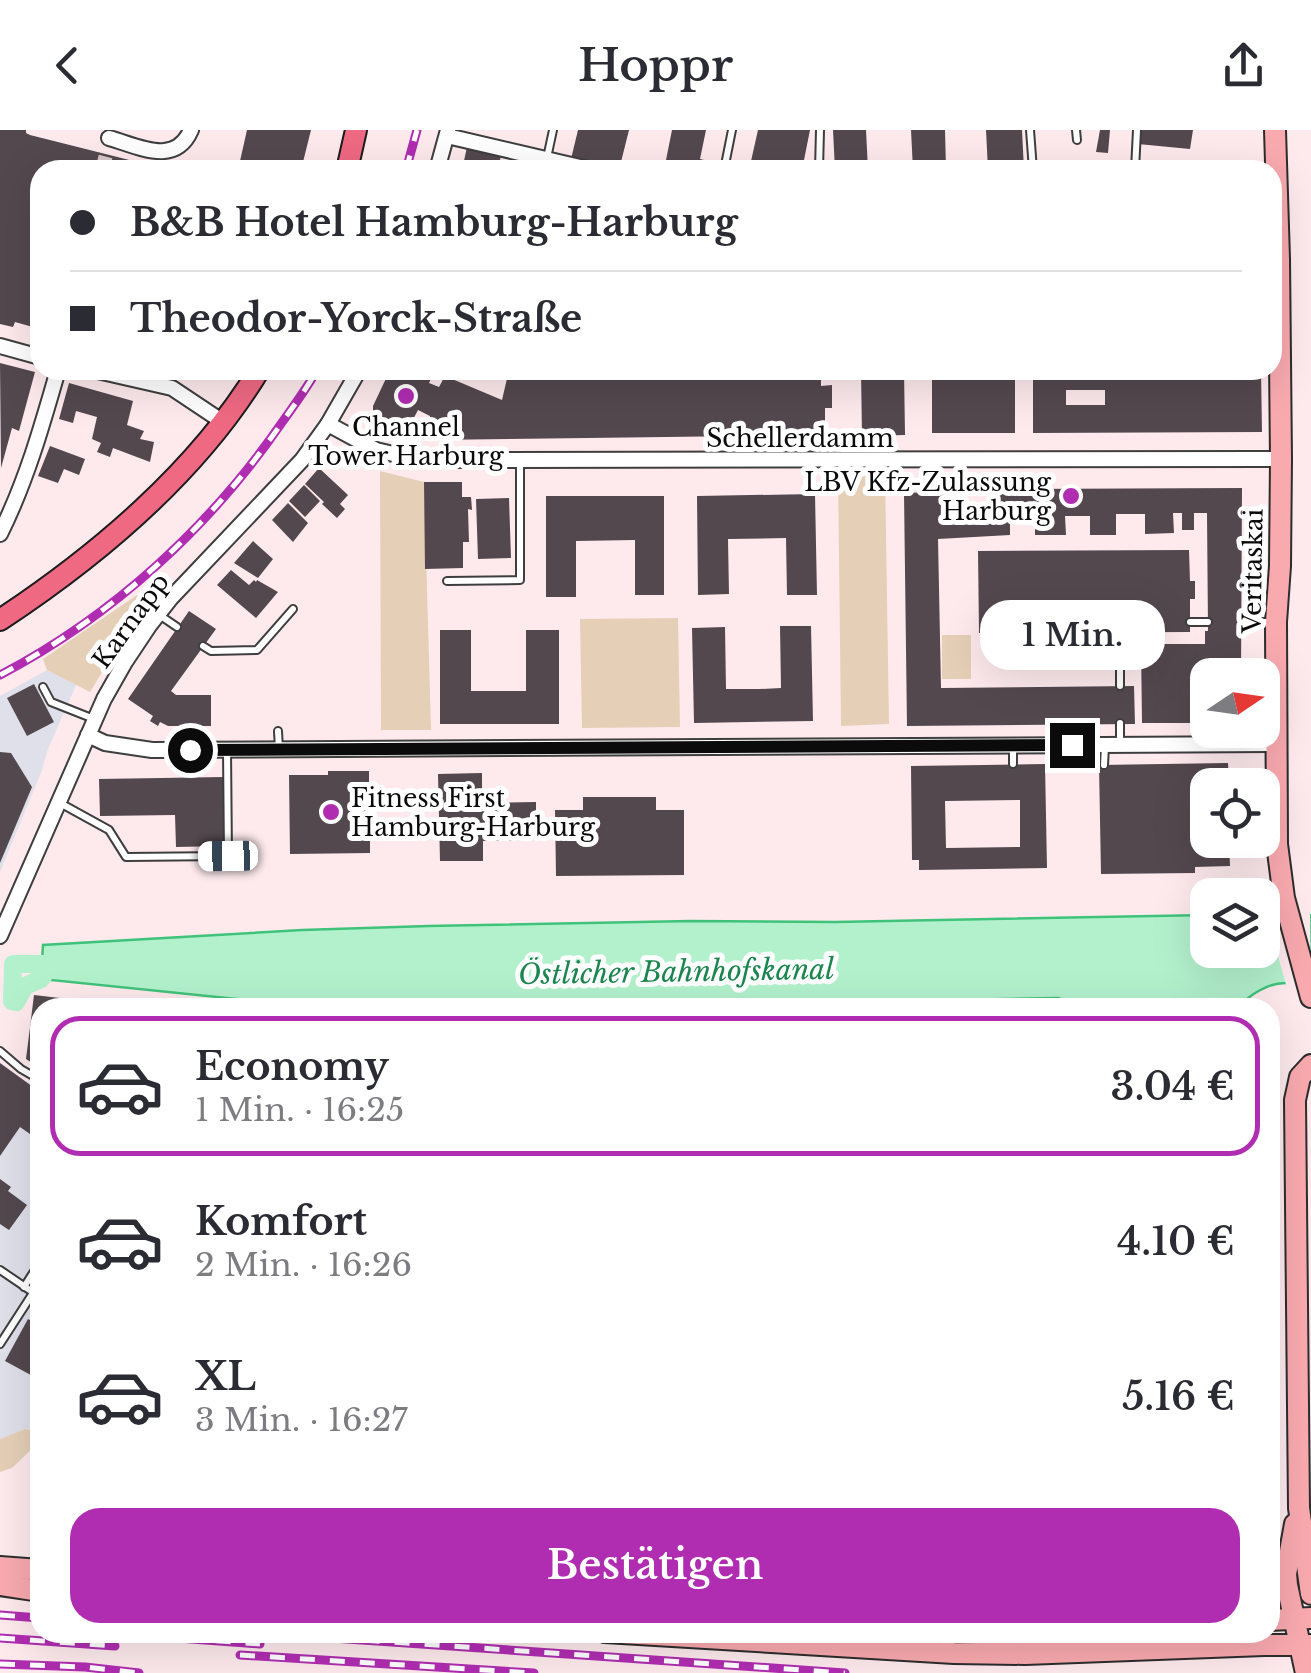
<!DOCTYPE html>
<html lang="de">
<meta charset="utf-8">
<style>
body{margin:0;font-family:"Libre Baskerville",serif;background:#f2f2f3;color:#2b2b33;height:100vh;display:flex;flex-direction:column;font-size:38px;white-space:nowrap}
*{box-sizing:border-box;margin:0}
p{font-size:32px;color:#7c7c81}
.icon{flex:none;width:55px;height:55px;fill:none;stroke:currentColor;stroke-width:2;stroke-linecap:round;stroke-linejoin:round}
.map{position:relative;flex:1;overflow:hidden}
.panel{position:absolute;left:30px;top:868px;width:1250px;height:645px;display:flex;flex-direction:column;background:#fff;border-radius:30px;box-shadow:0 10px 40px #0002}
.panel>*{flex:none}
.hud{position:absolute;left:30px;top:30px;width:1252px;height:220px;border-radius:30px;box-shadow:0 10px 40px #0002;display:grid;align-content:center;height:220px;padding:0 40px;background:#fff}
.needle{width:65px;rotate:77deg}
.controls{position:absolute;left:1190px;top:528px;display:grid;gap:20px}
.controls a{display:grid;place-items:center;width:90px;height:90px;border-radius:20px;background:#fff;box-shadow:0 10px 40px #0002;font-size:50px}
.end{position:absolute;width:45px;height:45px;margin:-22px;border:12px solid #0b0b0b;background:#fff;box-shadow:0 0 0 5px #fff}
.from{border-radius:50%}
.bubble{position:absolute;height:70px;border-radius:30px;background:#fff;box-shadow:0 10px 40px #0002;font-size:32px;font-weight:600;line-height:70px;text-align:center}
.car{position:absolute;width:30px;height:60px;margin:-30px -15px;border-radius:12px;box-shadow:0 0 8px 2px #0007;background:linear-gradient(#fff 24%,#345 0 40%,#fff 0 76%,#345 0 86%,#fff 0)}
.hud b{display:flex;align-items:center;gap:35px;height:95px;font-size:38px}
.hud b+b{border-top:2px solid #e1e1e2}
.hud i{width:25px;height:25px;background:#2b2b33}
ul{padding:18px 0 0;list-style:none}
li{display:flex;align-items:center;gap:30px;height:140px;margin:0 20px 15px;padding:0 20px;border:5px solid transparent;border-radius:30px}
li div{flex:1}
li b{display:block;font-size:38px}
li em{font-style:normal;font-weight:600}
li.current{border-color:#b02db1}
li>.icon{width:90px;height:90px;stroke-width:1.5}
.cta{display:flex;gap:20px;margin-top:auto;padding:20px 40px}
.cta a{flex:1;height:115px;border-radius:30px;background:#b02db1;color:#fff;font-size:40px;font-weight:600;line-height:115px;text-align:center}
header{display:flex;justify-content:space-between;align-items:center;height:130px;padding:0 40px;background:#fff;font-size:45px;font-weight:600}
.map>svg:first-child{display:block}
.industrial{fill:#dfe0ea}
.green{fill:#e5cfb7}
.water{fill:#b3f1cd;stroke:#3fc37a;stroke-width:2.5}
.pier{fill:#feeaed}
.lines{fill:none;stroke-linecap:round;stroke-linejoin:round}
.canal{stroke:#b3f1cd;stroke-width:18}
.building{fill:#53484e;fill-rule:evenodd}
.street-tunnel{stroke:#dac9cb;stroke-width:14;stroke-dasharray:14 7;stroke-linecap:butt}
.lane-casing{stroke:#3e3e3e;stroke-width:10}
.street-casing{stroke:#3e3e3e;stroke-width:18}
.secondary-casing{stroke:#2d2d2d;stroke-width:24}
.primary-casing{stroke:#1c1c1c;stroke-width:24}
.lane{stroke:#fff;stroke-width:6}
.street{stroke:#fff;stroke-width:14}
.secondary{stroke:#f9aaaf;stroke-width:20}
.primary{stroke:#ef6983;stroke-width:20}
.rail-casing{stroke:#b02db1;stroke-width:9}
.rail{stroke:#fff;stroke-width:5;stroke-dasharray:15;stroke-linecap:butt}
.route{stroke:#0b0b0b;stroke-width:12}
.poi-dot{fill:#b02db1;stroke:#fff;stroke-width:4}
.labels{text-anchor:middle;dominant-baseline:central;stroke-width:10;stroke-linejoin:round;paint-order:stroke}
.poi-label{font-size:25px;fill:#0b0b0b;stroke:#fff}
.street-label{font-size:25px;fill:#0b0b0b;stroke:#fff}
.water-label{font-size:28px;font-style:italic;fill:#1d8650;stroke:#fff}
</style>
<header><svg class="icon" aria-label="back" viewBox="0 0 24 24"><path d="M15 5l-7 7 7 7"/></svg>Hoppr<svg class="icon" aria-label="share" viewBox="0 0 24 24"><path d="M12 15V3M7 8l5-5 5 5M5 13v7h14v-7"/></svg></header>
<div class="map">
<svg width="1311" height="1543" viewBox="0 0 1311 1543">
<rect width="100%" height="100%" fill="#feeaed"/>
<!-- industrial -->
<g class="industrial">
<path d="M 47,540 L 77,553 L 48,619 L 42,640 L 0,742 L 0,566 Z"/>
<path d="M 0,933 L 40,962 L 40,1302 L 25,1299 L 0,1309 Z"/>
</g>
<!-- green -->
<g class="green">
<path d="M 380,341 L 424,352 L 431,600 L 381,600 Z"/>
<path d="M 885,342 L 889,594 L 841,596 L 838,343 Z"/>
<path d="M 137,465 L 147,468 L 90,562 L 47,540 L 43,529 Z"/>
<path d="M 678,488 L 680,597 L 582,598 L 580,489 Z"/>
<rect x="942" y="505" width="29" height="44"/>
<path d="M 25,1299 L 40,1302 L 40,1311 L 12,1338 L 0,1342 L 0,1309 Z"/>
</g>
<!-- water -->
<path class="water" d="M 1207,785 L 1208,820 L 1262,820 L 1263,785 L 1311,785 L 1311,857 C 1303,856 1293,852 1285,853 C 1268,853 1249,865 1239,877 L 1076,877 L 1075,874 L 1058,868 L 599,877 L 356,877 L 285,874 L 41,849 L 43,815 L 302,800 L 428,796 L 691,791 L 835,792 Z"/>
<!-- pier -->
<g class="pier">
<path d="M 1273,160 L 1309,160 L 1309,200 L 1272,200 Z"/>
<path d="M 1265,780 L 1310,780 L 1311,862 L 1287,858 Z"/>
</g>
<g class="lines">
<!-- canal -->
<path class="canal" d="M 52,834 L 41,849 L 25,856 L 16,872 L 12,871 L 13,834 L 61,834"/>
</g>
<!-- building -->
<g class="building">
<path d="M 0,0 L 26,0 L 26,3 L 30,5 L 165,39 L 40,40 L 40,199 L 15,192 L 13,197 L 0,194 Z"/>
<path d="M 247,0 L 311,0 L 301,40 L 238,40 Z"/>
<path d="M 578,0 L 629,0 L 619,40 L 571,29 Z"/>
<path d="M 672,0 L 706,0 L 700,29 L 704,30 L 702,40 L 664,40 Z"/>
<path d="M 758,0 L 810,0 L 802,40 L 749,40 Z"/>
<path d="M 833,0 L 866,0 L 868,40 L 835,40 Z"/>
<path d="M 911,0 L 945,0 L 946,40 L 913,40 Z"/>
<path d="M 986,0 L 1022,0 L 1024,40 L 988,40 Z"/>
<path d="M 1100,0 L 1110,0 L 1108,23 L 1096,22 Z"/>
<path d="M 1141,0 L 1193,0 L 1190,19 L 1138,14 Z"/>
<path d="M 467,17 L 501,25 L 498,40 L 462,40 Z"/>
<path d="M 0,233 L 35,242 L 19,301 L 12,298 L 1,338 Z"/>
<path d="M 390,240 L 435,240 L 429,253 L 439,257 L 445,246 L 502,270 L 509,240 L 821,240 L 821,256 L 832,255 L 832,278 L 825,278 L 825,305 L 431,310 L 430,286 L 418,280 L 409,297 L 402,301 L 391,303 L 378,297 L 373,287 L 373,276 Z"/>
<path d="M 861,240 L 904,240 L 905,305 L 862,306 Z"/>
<rect x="932" y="240" width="83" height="63"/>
<path d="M 1033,240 L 1261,240 L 1262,302 L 1033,303 ZM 1066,260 L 1105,260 L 1105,275 L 1066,275 Z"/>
<path d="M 69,253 L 133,271 L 127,295 L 144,301 L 140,309 L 154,312 L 150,332 L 113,318 L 110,327 L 97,322 L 101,313 L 92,309 L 97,287 L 76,281 L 73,293 L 59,289 Z"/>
<path d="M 50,316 L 85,329 L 79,345 L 64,339 L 58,353 L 38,346 Z"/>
<path d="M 319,338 L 348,365 L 340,374 L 345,379 L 337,388 L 322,374 L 324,372 L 305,354 Z"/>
<path d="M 424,352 L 462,352 L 462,367 L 471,367 L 472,380 L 468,379 L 469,412 L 463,412 L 463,438 L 425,439 Z"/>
<path d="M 304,355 L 320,371 L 305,387 L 289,371 Z"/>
<path d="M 1242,358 L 1241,545 L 1208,545 L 1208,593 L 1142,593 L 1141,514 L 1205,514 L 1205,501 L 1208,501 L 1207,383 L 1194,383 L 1194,400 L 1182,400 L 1182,383 L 1173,383 L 1174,403 L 1145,404 L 1145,384 L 1116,384 L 1116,405 L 1090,405 L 1090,386 L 1065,386 L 1066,405 L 1035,405 L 1035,385 L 1010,385 L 1010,405 L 938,409 L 941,558 L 1134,556 L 1135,594 L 907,596 L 904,363 L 964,361 L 965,381 L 998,380 L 998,359 Z"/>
<path d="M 815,364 L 817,465 L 787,465 L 786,408 L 728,409 L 729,464 L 698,465 L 697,366 Z"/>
<path d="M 546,366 L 664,366 L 664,465 L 635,465 L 635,410 L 576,411 L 576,467 L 546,467 Z"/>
<path d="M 509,368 L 511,428 L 478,429 L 476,369 Z"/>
<path d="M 288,373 L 308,393 L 293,412 L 272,390 Z"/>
<path d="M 253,411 L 273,429 L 258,448 L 234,433 Z"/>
<path d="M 1189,420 L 1190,451 L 1195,451 L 1195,469 L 1190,469 L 1190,502 L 979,503 L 978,421 Z"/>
<path d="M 231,440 L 249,455 L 254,450 L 256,452 L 257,450 L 278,462 L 256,488 L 217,455 Z"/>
<path d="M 189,481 L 216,499 L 171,561 L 176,565 L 211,565 L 211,596 L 168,596 L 160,592 L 158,596 L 150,591 L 153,586 L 128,569 Z"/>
<path d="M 780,496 L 811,496 L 813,591 L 694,593 L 692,498 L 725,497 L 726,559 L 760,559 L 781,558 Z"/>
<path d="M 440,500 L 471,500 L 471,561 L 526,561 L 526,500 L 559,500 L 559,594 L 440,594 Z"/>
<path d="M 34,554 L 54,592 L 27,606 L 7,568 Z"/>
<path d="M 0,622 L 11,623 L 32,657 L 0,733 Z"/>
<path d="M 1228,633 L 1229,655 L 1208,655 L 1208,710 L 1229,710 L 1230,736 L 1195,737 L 1195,743 L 1101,744 L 1099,635 Z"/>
<path d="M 1045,634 L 1047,738 L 919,740 L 919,730 L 912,730 L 911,636 ZM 1020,670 L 1020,717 L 946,718 L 945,671 Z"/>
<path d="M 328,641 L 369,641 L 369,668 L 373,668 L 373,685 L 370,685 L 370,723 L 290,724 L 289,645 L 328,645 Z"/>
<path d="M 482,643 L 482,673 L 536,672 L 536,710 L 483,711 L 483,731 L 440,731 L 438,644 Z"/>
<path d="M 223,647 L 224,716 L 176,717 L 175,685 L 100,686 L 99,649 Z"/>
<path d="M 583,667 L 656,667 L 656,680 L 684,680 L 684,745 L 556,746 L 555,680 L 583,680 Z"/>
<path d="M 34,865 L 120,875 L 119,878 L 40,878 L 40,938 L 26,929 Z"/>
<path d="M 0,933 L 40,962 L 40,1011 L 20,997 L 0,1026 Z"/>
<path d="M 0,1049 L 11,1057 L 8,1061 L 27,1075 L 9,1100 L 0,1094 Z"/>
<path d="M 28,1189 L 40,1195 L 40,1250 L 5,1231 Z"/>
</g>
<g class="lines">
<!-- street-tunnel -->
<path class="street-tunnel" d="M 102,40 L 106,25"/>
<!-- lane casing -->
<g class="lane-casing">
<g id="lane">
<path d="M 1030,0 L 1033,40"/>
<path d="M 1076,0 L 1077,10"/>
<path d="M 547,28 L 553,0"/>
<path d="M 724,40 L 732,0"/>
<path d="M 819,40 L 820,0"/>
<path d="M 1135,40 L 1137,0"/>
<path d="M 464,240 L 476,242 L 477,240"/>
<path d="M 447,451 L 520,450 L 520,332"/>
<path d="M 158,484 L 177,497"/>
<path d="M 1190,492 L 1208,492"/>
<path d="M 1241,492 L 1270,492"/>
<path d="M 203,516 L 211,521 L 257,520 L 293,479"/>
<path d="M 1120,556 L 1120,522"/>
<path d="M 43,557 L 51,572 L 94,589"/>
<path d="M 1120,593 L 1120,612"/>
<path d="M 278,601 L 279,619"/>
<path d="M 1013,634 L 1013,616"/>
<path d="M 1104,635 L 1105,616"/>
<path d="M 60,673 L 109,700 L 126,727 L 228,726 L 227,620"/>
<path d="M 0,921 L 21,939 L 40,950"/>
<path d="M 0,1140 L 40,1167"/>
<path d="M 24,1157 L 40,1132"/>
<path d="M 0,1214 L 33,1163"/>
</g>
</g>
<!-- street casing -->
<g class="street-casing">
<g id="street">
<path d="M 447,6 L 593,40"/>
<path d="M 109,8 C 138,16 175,37 191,0"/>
<path d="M 437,40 L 448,0"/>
<path d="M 0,216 L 40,227"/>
<path d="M 93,240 L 172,258 L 223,292"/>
<path d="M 328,294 L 376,320 L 419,330 L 1281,329"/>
<path d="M 0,404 C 26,352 42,296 58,240"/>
<path d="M 88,605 L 105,613 L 152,620 L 1278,614"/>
<path d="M 0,806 L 104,569 L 125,532 L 149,496 L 171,468 L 302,330 L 328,294 L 359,240"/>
</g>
</g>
<!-- secondary casing -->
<g class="secondary-casing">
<g id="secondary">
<path d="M 1275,0 L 1279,129 L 1281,329 L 1280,436 L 1276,492 L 1277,714 L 1284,768 L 1311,867"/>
<path d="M 1311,935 L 1300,947 L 1295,970 L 1299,1378 L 1311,1464"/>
<path d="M 1295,1394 L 1286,1444 L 1287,1455 L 1306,1543"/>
<path d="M 0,1437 L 40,1440"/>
<path d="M 0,1455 L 40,1461"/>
<path d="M 1270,1490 L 1311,1488"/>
<path d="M 605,1502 L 954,1523 L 1025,1524 L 1264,1515 L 1311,1515"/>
<path d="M 940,1502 C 1019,1506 1097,1513 1176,1502"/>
</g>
</g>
<!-- primary casing -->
<g class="primary-casing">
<g id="primary">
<path d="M 347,40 L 356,0"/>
<path d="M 0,490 C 97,426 198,341 259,240"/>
</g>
</g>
<!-- lane -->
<use href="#lane" class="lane"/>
<!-- street -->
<use href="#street" class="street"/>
<!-- secondary -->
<use href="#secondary" class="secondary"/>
<!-- primary -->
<use href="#primary" class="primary"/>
<!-- rail casing -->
<g class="rail-casing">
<g id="rail">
<path d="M 406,40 L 417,0"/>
<path d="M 0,545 C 113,486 211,396 283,291 C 295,274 307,258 317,240"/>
<path d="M 0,1485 L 40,1488"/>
<path d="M 96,1502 L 260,1514"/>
<path d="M 245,1502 L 845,1543"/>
<path d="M 0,1508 L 115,1516"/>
<path d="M 240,1525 L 534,1543"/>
<path d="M 0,1534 L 85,1537 L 139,1543"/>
</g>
</g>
<!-- rail -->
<use href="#rail" class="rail"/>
</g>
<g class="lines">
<!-- route -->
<path class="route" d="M 190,620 L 1072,615"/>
</g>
<!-- markers -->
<g class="poi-dot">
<circle cx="406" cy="266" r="10"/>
<circle cx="1071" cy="366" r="10"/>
<circle cx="331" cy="682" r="10"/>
</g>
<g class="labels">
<!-- poi labels -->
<g class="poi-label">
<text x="406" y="297">Channel<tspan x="406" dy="29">Tower Harburg</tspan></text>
<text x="1051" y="352" text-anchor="end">LBV Kfz-Zulassung<tspan x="1051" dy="29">Harburg</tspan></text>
<text x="351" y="668" text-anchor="start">Fitness First<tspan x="351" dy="29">Hamburg-Harburg</tspan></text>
</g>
<!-- street labels -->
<g class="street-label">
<text x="800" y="308">Schellerdamm</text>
<text transform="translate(1253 441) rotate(-89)">Veritaskai</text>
<text transform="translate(131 491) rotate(-54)">Karnapp</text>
</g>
<!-- water labels -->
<g class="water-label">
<text transform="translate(676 842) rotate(-1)">Östlicher Bahnhofskanal</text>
</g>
</g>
</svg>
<div class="controls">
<a><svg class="needle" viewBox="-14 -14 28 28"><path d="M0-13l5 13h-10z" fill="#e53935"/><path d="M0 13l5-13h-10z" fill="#7c7c81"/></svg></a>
<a><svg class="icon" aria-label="locate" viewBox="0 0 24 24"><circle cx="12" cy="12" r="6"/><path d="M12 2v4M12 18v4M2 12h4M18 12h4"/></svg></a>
<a><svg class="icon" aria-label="layers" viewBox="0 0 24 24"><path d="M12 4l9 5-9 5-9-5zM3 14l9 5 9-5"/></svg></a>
</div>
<i class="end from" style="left:190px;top:620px"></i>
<i class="end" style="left:1072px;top:615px"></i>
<div class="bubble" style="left:980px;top:470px;width:185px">1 Min.</div>
<i class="car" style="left:228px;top:726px;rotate:269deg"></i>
<div class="hud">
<b><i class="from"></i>B&amp;B Hotel Hamburg-Harburg</b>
<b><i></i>Theodor-Yorck-Straße</b>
</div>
<section class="panel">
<ul>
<li class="current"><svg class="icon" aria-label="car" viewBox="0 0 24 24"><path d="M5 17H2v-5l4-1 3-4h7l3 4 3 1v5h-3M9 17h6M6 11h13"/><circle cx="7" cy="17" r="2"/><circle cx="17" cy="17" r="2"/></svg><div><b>Economy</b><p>1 Min. · 16:25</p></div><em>3.04 €</em></li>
<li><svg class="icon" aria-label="car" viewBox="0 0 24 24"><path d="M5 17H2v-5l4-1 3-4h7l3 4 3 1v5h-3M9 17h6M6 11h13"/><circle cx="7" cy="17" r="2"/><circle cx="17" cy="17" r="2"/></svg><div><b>Komfort</b><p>2 Min. · 16:26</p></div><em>4.10 €</em></li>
<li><svg class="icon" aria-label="car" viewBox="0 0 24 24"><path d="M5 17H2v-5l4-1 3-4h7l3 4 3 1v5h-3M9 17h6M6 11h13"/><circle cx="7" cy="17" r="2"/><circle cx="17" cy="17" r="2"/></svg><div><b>XL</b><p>3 Min. · 16:27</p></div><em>5.16 €</em></li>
</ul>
<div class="cta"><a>Bestätigen</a></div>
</section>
</div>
